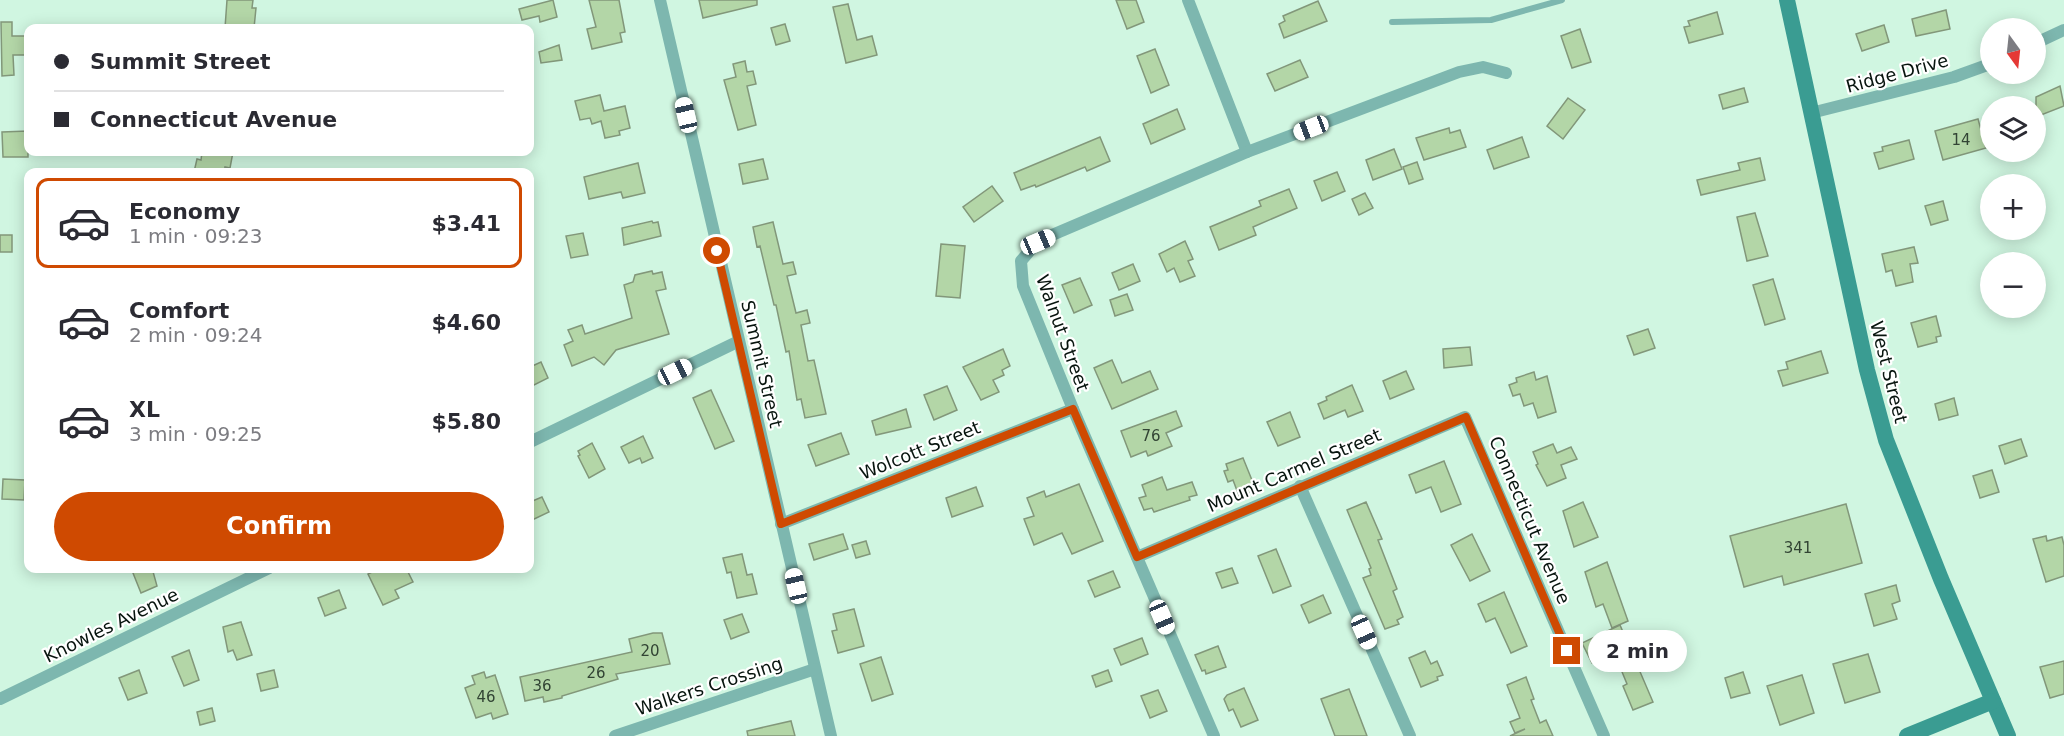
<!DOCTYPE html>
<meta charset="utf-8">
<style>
body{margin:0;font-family:"DejaVu Sans",sans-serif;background:#f7f7f7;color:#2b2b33;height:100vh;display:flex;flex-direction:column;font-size:22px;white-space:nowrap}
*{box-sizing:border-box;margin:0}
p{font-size:20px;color:#7c7c81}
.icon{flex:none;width:33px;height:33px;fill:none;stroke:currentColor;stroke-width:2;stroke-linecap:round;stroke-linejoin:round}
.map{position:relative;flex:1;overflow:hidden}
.panel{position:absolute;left:24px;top:168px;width:510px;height:405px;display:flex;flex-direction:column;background:#fff;border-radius:12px;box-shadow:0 3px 15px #0003}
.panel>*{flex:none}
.top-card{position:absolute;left:24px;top:24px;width:510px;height:132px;border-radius:12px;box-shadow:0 3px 15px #0003;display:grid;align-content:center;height:132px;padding:0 30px;background:#fff}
.needle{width:39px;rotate:165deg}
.controls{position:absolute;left:1980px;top:18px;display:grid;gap:12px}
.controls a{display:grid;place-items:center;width:66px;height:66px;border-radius:50%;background:#fff;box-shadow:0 3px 15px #0003;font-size:30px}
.end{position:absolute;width:27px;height:27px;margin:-14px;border:8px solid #cf4a01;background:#fff;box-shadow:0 0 0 3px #fff}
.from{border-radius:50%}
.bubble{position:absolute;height:42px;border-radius:21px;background:#fff;box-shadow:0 3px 15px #0003;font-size:20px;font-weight:600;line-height:42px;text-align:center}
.car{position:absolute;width:18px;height:36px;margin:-18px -9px;border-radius:8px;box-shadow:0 0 4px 2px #0007;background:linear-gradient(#fff 24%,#345 0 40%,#fff 0 76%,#345 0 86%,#fff 0)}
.top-card b{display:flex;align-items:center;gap:21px;height:57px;font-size:22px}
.top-card b+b{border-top:2px solid #e1e1e2}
.top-card i{width:15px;height:15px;background:#2b2b33}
ul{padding:10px 0 0;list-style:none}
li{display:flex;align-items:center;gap:18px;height:90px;margin:0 12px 9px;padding:0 18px;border:3px solid transparent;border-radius:12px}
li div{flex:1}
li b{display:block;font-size:22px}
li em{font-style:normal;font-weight:600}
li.current{border-color:#cf4a01}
li>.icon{width:54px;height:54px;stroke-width:1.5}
.action{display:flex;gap:12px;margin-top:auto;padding:12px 30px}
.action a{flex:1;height:69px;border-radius:36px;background:#cf4a01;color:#fff;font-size:24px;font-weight:600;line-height:69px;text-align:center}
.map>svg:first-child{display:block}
.building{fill:#b3d6a7;stroke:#82977a;stroke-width:1.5}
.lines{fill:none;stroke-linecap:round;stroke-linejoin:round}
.lane{stroke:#7db7af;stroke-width:6}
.street{stroke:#7db7af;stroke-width:12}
.secondary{stroke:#3a9c92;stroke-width:16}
.route{stroke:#cf4a01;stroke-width:8}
.labels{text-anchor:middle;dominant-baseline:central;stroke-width:4.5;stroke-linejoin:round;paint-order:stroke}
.number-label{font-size:15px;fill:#324434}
.street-label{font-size:18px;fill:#07140e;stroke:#fff}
</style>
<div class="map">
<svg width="2064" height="736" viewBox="0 0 2064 736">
<rect width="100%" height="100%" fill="#d0f6e1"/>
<!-- building -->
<g class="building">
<path d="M 227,0 L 253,0 L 252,8 L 256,8 L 254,28 L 225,28 Z"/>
<path d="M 553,0 L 557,17 L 540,22 L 539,16 L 522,20 L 519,9 Z"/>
<path d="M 589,0 L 619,0 L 625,32 L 620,33 L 622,42 L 592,49 L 587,29 L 596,27 Z"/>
<path d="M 699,0 L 757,0 L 757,5 L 703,18 Z"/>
<path d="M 1116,0 L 1136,0 L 1144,22 L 1127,29 Z"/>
<path d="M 1318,1 L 1327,21 L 1284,38 L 1279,24 L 1285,21 L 1283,16 Z"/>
<path d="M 848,4 L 857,40 L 872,36 L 877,55 L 846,63 L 833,7 Z"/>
<path d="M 1946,10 L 1950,29 L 1916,36 L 1912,19 Z"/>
<path d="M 1717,12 L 1723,34 L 1689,43 L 1684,27 L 1690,26 L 1688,21 Z"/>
<path d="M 1,22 L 12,22 L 12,36 L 28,36 L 28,55 L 13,55 L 14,75 L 2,76 Z"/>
<path d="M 785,24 L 790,41 L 776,45 L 771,28 Z"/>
<path d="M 1884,25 L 1889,42 L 1862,51 L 1856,34 Z"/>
<path d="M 1580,29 L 1591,62 L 1572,68 L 1561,36 Z"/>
<path d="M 559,45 L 562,60 L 541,63 L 539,52 Z"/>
<path d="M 1155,49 L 1169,85 L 1151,93 L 1137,56 Z"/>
<path d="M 1300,60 L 1308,77 L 1275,91 L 1267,74 Z"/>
<path d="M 745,61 L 747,72 L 753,71 L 756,84 L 747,86 L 756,125 L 738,130 L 724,80 L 736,77 L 733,64 Z"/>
<path d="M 2060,86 L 2064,106 L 2036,117 L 2036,97 Z"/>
<path d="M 1744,88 L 1748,102 L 1723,109 L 1719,95 Z"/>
<path d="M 600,95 L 604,111 L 625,106 L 630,128 L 619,131 L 620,135 L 605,138 L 601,121 L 592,124 L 590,118 L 580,120 L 575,101 Z"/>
<path d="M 1568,98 L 1585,110 L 1563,139 L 1547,126 Z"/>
<path d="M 1177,109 L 1185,129 L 1151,144 L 1143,124 Z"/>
<path d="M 1978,119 L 1986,148 L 1943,160 L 1935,131 Z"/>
<path d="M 1449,128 L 1450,133 L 1460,130 L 1466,147 L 1424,160 L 1416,138 Z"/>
<path d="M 28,131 L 28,157 L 3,157 L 2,132 Z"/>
<path d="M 1100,137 L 1110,161 L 1087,171 L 1085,167 L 1036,187 L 1035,185 L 1021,190 L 1014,173 Z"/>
<path d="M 1522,137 L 1529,157 L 1494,169 L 1487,150 Z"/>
<path d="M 1909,140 L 1914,159 L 1879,169 L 1874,153 L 1883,151 L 1882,147 Z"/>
<path d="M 1394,149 L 1402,169 L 1373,180 L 1366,160 Z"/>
<path d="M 202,152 L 233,152 L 230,168 L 225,167 L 224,172 L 194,172 L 197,159 L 201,160 Z"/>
<path d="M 1760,158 L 1765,180 L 1701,195 L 1697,180 L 1740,170 L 1738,163 Z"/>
<path d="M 763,159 L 768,179 L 743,184 L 739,164 Z"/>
<path d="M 1417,162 L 1423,179 L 1409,184 L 1403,167 Z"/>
<path d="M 638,163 L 645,193 L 623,198 L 621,192 L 589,199 L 584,177 Z"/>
<path d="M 1337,172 L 1345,191 L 1322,201 L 1314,181 Z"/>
<path d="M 992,186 L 1003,201 L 974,222 L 963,207 Z"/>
<path d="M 1289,189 L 1297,208 L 1253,227 L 1256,235 L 1219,250 L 1210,227 L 1261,206 L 1259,201 Z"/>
<path d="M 1365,193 L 1373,208 L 1359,215 L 1352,199 Z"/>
<path d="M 1943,201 L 1948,220 L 1931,225 L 1925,206 Z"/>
<path d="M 1755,213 L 1768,256 L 1747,261 L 1737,217 Z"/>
<path d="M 652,221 L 653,223 L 658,222 L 661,236 L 624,245 L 622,228 Z"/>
<path d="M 773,222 L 783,264 L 793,262 L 796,274 L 787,276 L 796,313 L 807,310 L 810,323 L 801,325 L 808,361 L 814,360 L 826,414 L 805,418 L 801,399 L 797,400 L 789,351 L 786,352 L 776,305 L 774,305 L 760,246 L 757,247 L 753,227 Z"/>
<path d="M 583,233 L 588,255 L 571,258 L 566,236 Z"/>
<rect x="0" y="235" width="12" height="17"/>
<path d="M 1185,241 L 1193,259 L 1188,261 L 1195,276 L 1180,282 L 1174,268 L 1167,272 L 1159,254 Z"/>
<path d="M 941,244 L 965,246 L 960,298 L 936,296 Z"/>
<path d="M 1914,247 L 1918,263 L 1910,264 L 1913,282 L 1896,286 L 1892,270 L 1886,272 L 1882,254 Z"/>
<path d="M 1133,264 L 1140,281 L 1119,290 L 1112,273 Z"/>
<path d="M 652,271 L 653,274 L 662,272 L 666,289 L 656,291 L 669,334 L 616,350 L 604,365 L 594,357 L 572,366 L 564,345 L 573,341 L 568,330 L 582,325 L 585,334 L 632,318 L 624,285 L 633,282 L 635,275 Z"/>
<path d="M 1080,278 L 1092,305 L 1074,313 L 1062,285 Z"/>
<path d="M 1773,279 L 1785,319 L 1765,325 L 1753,285 Z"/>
<path d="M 1127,294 L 1133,310 L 1115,316 L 1110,300 Z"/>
<path d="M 1936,316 L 1941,336 L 1936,337 L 1937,342 L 1918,347 L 1911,323 Z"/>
<path d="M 1648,329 L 1655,348 L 1634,355 L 1627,336 Z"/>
<path d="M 1470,347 L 1472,365 L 1444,368 L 1443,349 Z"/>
<path d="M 1003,349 L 1010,366 L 1002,370 L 1004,375 L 993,380 L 999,392 L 981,400 L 963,367 Z"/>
<path d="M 1821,351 L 1828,373 L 1783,386 L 1778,371 L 1788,369 L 1786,362 Z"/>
<path d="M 1112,360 L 1122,383 L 1150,371 L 1158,389 L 1112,409 L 1094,368 Z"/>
<path d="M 541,362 L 548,378 L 530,387 L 530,367 Z"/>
<path d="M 1406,371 L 1414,389 L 1390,399 L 1383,381 Z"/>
<path d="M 1534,372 L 1536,380 L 1547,376 L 1556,412 L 1538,418 L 1533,403 L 1524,406 L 1520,394 L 1513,396 L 1509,385 L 1517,382 L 1516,378 Z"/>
<path d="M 1352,385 L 1363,411 L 1348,417 L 1345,410 L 1324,419 L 1318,404 L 1327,400 L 1326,397 Z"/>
<path d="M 947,386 L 957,410 L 934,420 L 924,395 Z"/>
<path d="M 711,390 L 734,441 L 715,449 L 693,398 Z"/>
<path d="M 1954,398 L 1958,415 L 1939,420 L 1935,404 Z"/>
<path d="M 906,409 L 911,427 L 876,435 L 872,421 Z"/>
<path d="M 1176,411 L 1182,426 L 1166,433 L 1172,446 L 1148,456 L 1146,451 L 1131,457 L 1121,431 Z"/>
<path d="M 1290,412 L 1300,437 L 1278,446 L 1267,422 Z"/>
<path d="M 841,433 L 849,454 L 816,466 L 808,445 Z"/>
<path d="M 643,436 L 653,458 L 642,463 L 640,458 L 629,463 L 621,447 Z"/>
<path d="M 2021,439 L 2027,456 L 2005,464 L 1999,446 Z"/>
<path d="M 592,443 L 605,469 L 589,478 L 578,456 L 580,455 L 578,451 Z"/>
<path d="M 1553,444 L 1557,453 L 1571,447 L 1577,459 L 1561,465 L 1566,478 L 1547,486 L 1536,465 L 1538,464 L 1533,452 Z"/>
<path d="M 1243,458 L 1256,490 L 1239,496 L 1233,480 L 1228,482 L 1224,471 L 1228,470 L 1226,464 Z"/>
<path d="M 1444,461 L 1461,504 L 1441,512 L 1431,487 L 1416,493 L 1409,475 Z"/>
<path d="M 1992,470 L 1999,492 L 1980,498 L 1973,476 Z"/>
<path d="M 1162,477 L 1167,490 L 1192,482 L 1197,495 L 1189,497 L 1190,500 L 1154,512 L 1152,508 L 1144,510 L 1139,498 L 1146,496 L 1142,485 Z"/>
<path d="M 3,479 L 25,480 L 24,500 L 2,499 Z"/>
<path d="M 1079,484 L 1103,541 L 1072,554 L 1062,533 L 1034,545 L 1024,519 L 1034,516 L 1027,498 L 1044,491 L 1046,497 Z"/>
<path d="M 976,487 L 983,506 L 952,517 L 946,498 Z"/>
<path d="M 542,497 L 549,512 L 530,521 L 530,502 Z"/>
<path d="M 1366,502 L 1382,539 L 1378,540 L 1397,589 L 1393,591 L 1403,617 L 1397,620 L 1399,624 L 1385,629 L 1363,578 L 1371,575 L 1369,569 L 1371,568 L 1347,510 Z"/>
<path d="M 1583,502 L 1598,537 L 1574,547 L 1563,511 Z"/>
<path d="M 1846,504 L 1862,563 L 1784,585 L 1782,576 L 1744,587 L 1730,536 Z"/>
<path d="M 843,534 L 848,549 L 814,560 L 809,544 Z"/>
<path d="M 1472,534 L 1490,571 L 1470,581 L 1451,545 Z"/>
<path d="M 2046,536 L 2047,541 L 2062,537 L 2064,545 L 2064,576 L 2046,582 L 2033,539 Z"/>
<path d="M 866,541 L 870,554 L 856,558 L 852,545 Z"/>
<path d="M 1276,549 L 1291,586 L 1273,593 L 1258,556 Z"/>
<path d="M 742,554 L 747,575 L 752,574 L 757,594 L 737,598 L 731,572 L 727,573 L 723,558 Z"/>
<path d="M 1607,562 L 1628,621 L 1612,628 L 1603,604 L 1596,607 L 1585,572 Z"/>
<path d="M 131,568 L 152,568 L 157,586 L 141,593 Z"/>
<path d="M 380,568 L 406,568 L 413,582 L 395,590 L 399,598 L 383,605 L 368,574 Z"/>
<path d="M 1232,568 L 1238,583 L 1222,588 L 1216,573 Z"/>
<path d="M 1113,571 L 1120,587 L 1095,597 L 1088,581 Z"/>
<path d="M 1896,585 L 1900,601 L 1892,604 L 1897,619 L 1874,626 L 1865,594 Z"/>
<path d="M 339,590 L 346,608 L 325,616 L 318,598 Z"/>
<path d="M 1504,592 L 1527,646 L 1511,653 L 1495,618 L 1486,622 L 1478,604 Z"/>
<path d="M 1323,595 L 1331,613 L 1309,623 L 1301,605 Z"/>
<path d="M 854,609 L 864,646 L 838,653 L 832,631 L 837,630 L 833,614 Z"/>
<path d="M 742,614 L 749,632 L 731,639 L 724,620 Z"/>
<path d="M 241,622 L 252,655 L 237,660 L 233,650 L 228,652 L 223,627 Z"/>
<path d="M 1620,625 L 1653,702 L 1633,710 L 1623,686 L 1627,684 L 1620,667 L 1612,671 L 1605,656 L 1592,663 L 1582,643 Z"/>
<path d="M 653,633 L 662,633 L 670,664 L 616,674 L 618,679 L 562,696 L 562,698 L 544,702 L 543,697 L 525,701 L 520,677 L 632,652 L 629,639 Z"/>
<path d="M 1142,638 L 1148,654 L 1121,665 L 1114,649 Z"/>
<path d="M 1218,646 L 1226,667 L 1206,674 L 1205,670 L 1202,671 L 1195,655 Z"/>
<path d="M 189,650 L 199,680 L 184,686 L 172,657 Z"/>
<path d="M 1425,651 L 1431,664 L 1437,661 L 1443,675 L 1437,677 L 1438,680 L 1421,687 L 1409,658 Z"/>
<path d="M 1868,654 L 1880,692 L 1845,703 L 1833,664 Z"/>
<path d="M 881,657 L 893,694 L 872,701 L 860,664 Z"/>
<path d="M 2064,661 L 2064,694 L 2050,698 L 2040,667 Z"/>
<path d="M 139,670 L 147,693 L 128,700 L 119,678 Z"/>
<path d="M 274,670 L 278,687 L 261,691 L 257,674 Z"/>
<path d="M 1108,670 L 1112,681 L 1096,687 L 1092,676 Z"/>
<path d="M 484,672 L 486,678 L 495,675 L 508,714 L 493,719 L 491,713 L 476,718 L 465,688 L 475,684 L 472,676 Z"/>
<path d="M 1743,672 L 1750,693 L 1731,698 L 1725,678 Z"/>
<path d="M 1802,675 L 1814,713 L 1780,725 L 1767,686 Z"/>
<path d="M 1526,677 L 1534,699 L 1531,700 L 1540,723 L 1546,720 L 1553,736 L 1510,736 L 1525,729 L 1515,733 L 1510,722 L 1520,718 L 1507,685 Z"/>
<path d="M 1244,688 L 1258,720 L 1241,727 L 1233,709 L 1229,711 L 1224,699 L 1227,695 Z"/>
<path d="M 1349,689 L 1367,736 L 1335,736 L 1321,699 Z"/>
<path d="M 1158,690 L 1167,711 L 1150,718 L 1141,696 Z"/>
<path d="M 212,708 L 215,721 L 200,725 L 197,712 Z"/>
<path d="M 791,721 L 795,736 L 748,736 L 747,731 Z"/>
</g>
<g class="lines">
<!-- lane -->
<path class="lane" d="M 1392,22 L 1491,20 L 1562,0"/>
<!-- street -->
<g class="street">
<path d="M 660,0 L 831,736"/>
<path d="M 1188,0 L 1247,152"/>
<path d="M 2036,43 L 2064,30"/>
<path d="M 1811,113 L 1954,77 L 1990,64"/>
<path d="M 530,442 L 737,342"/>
<path d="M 1300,486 L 1410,736"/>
<path d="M 781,524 L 1073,409"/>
<path d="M 1137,557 L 1465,417 L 1604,736"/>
<path d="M 0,699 L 269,568"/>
<path d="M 615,736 L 815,669"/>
<path d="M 1214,736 L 1073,409 L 1023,286 L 1021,261 L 1038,241 L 1247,152 L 1459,72 L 1483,67 L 1506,73"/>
</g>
<!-- secondary -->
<g class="secondary">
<path d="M 1787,0 L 1867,370 L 1886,440 L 1941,579 L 2008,736"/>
<path d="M 1907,736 L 1993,701"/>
</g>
</g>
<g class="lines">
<!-- route -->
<path class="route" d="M 717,251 L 781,524 L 1073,409 L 1137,557 L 1466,417 L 1567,651"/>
</g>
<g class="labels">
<!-- number labels -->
<g class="number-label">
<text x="1961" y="140">14</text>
<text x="1151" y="436">76</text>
<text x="1798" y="548">341</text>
<text x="650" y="651">20</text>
<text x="596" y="673">26</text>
<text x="542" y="686">36</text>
<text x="486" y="697">46</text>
</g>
<!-- street labels -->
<g class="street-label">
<text transform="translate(1897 73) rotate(-15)">Ridge Drive</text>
<text transform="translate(1063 333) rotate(70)">Walnut Street</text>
<text transform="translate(762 364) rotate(77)">Summit Street</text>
<text transform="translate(1889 372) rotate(76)">West Street</text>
<text transform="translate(920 450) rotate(-22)">Wolcott Street</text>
<text transform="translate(1294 470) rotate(-23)">Mount Carmel Street</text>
<text transform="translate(1530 520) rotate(67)">Connecticut Avenue</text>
<text transform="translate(111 625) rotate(-26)">Knowles Avenue</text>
<text transform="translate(709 686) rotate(-18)">Walkers Crossing</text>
</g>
</g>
</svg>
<div class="controls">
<a><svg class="needle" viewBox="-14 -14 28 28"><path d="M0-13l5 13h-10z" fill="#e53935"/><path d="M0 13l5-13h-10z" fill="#7c7c81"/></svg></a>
<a><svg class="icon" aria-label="layers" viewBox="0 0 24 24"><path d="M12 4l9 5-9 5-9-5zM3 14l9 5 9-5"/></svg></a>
<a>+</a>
<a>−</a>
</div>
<i class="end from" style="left:717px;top:251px"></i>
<i class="end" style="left:1567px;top:651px"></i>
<div class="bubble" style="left:1588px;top:630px;width:99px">2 min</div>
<i class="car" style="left:686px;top:115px;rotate:347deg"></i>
<i class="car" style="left:1311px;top:128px;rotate:249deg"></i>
<i class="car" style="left:1038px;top:242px;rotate:67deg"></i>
<i class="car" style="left:675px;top:372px;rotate:64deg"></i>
<i class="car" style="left:796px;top:586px;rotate:347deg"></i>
<i class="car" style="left:1162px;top:617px;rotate:157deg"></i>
<i class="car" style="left:1364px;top:632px;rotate:156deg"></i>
<div class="top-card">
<b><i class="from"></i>Summit Street</b>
<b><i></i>Connecticut Avenue</b>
</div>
<section class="panel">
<ul>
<li class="current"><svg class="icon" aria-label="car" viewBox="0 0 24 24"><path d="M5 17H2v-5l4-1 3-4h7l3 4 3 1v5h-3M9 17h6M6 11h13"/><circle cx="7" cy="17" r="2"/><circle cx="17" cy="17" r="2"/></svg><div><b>Economy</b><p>1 min · 09:23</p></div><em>$3.41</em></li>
<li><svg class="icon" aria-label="car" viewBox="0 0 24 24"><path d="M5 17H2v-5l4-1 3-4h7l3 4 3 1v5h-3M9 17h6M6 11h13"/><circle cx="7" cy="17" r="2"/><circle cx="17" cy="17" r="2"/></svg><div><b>Comfort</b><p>2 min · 09:24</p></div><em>$4.60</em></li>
<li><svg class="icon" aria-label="car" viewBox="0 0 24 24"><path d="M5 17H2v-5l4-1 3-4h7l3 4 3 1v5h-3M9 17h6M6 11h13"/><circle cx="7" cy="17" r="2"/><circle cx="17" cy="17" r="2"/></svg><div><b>XL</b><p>3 min · 09:25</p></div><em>$5.80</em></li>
</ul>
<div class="action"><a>Confirm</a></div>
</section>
</div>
